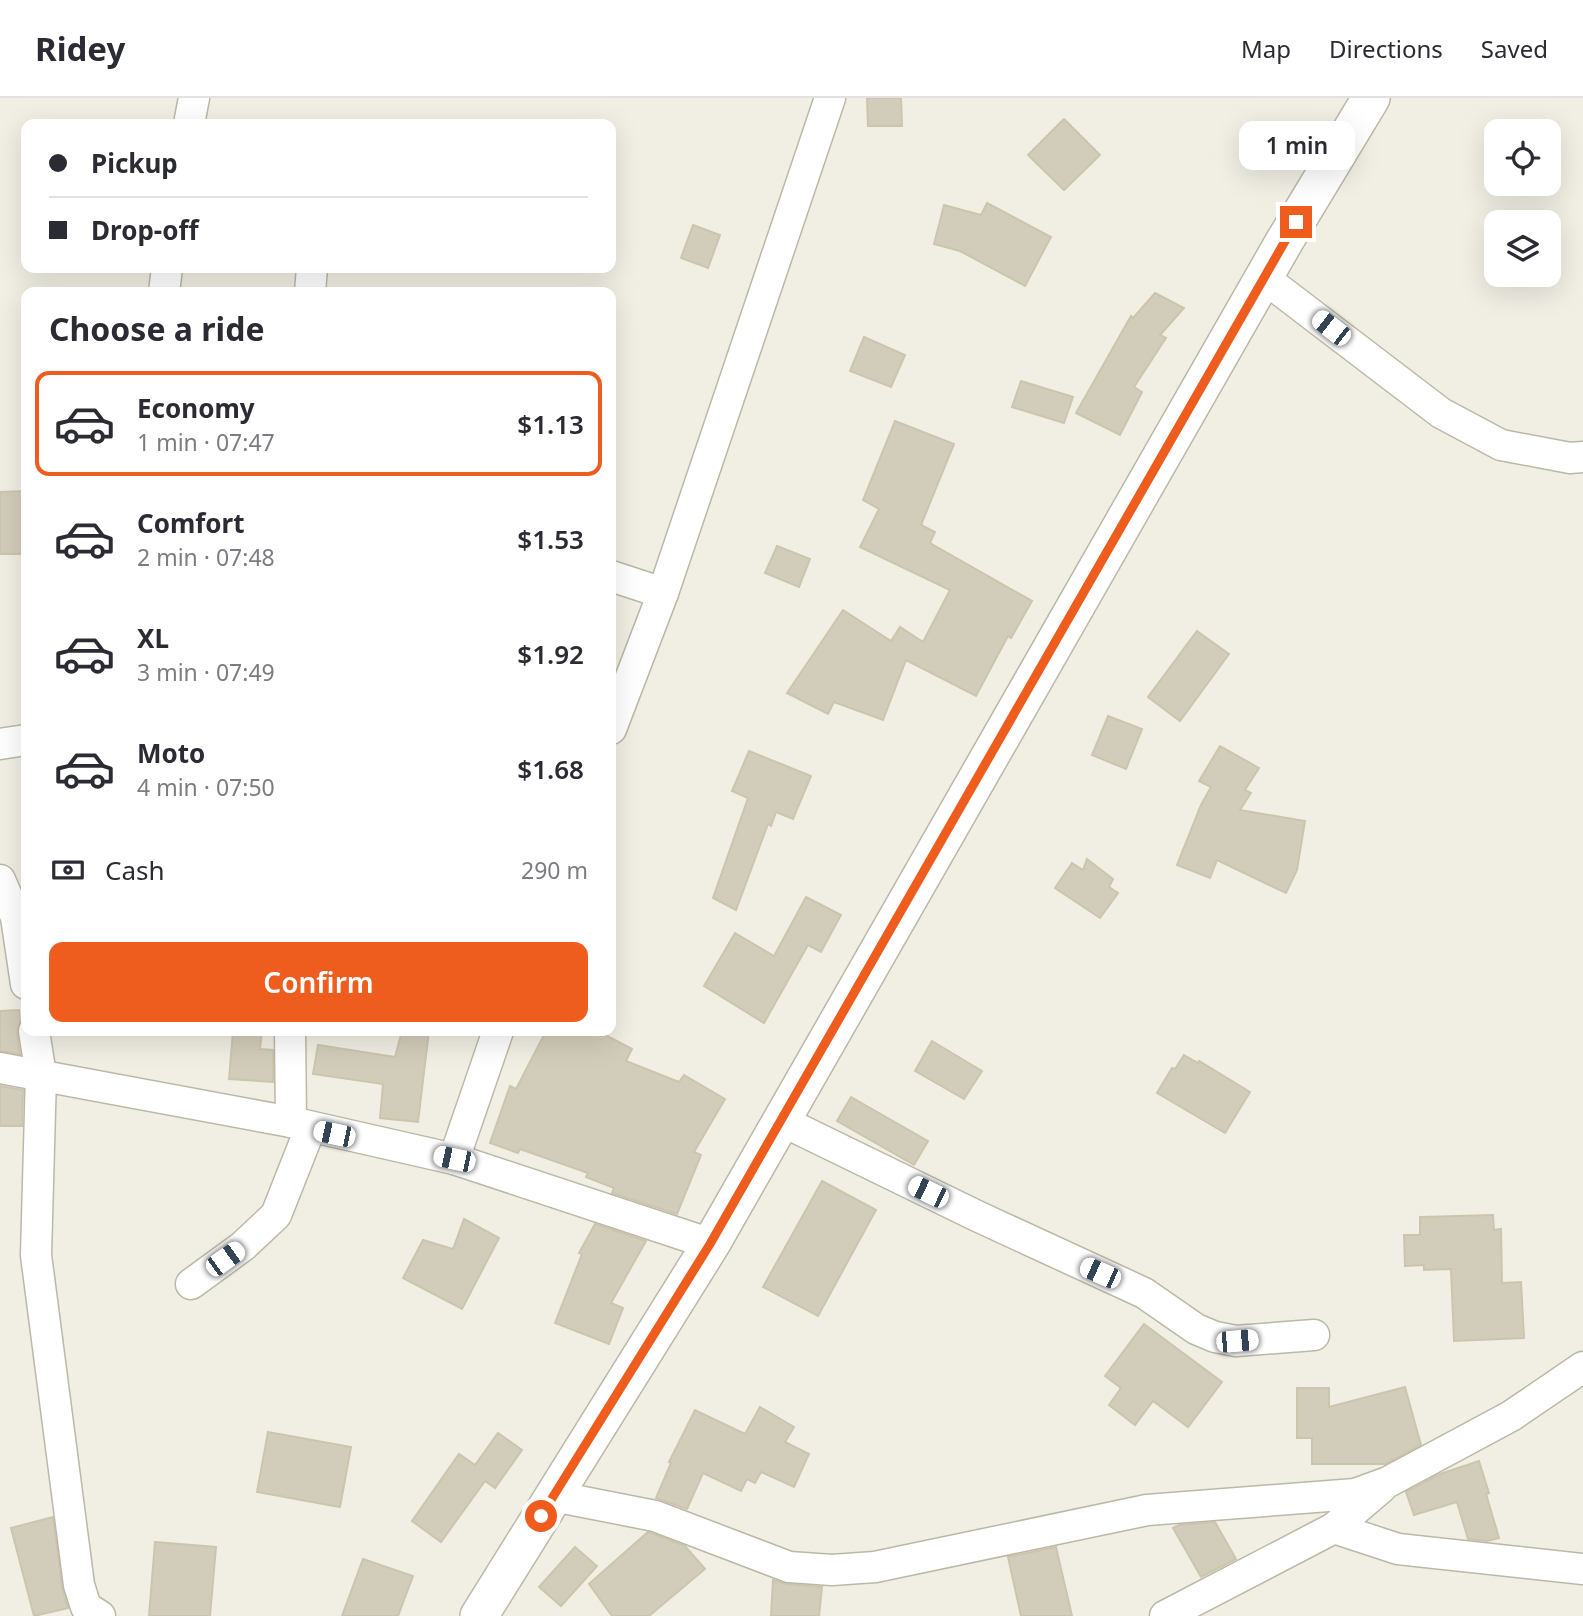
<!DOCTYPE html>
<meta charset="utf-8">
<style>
body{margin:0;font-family:"Noto Sans",sans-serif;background:#f2f2f3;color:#2b2b33;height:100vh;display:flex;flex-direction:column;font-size:26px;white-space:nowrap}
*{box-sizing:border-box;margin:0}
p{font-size:23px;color:#7c7c81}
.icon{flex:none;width:38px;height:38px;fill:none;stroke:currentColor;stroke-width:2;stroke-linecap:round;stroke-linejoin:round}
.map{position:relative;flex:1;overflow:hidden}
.sheet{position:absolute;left:21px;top:189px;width:595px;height:749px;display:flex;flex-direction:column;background:#fff;border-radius:14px;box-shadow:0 7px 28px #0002}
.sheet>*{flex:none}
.banner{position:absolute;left:21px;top:21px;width:595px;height:154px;border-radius:14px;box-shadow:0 7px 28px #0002;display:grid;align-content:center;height:154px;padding:0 28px;background:#fff}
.controls{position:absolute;left:1484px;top:21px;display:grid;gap:14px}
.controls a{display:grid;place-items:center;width:77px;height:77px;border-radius:14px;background:#fff;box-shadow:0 7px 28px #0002;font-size:35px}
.end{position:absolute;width:32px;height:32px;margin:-16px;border:9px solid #ee5d1e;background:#fff;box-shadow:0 0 0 4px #fff}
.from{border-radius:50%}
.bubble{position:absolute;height:49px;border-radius:14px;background:#fff;box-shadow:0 7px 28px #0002;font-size:23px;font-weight:600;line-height:49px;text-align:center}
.car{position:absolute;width:21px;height:42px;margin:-21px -10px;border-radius:9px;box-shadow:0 0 5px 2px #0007;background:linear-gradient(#fff 24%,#345 0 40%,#fff 0 76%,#345 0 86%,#fff 0)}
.banner b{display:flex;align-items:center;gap:24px;height:66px;font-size:26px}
.banner b+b{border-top:2px solid #e1e1e2}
.banner i{width:18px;height:18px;background:#2b2b33}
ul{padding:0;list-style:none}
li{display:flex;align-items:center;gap:21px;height:105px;margin:0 14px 10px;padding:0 14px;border:4px solid transparent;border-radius:14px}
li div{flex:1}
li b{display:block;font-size:26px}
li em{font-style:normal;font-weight:600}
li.selected{border-color:#ee5d1e}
li>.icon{width:63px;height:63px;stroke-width:1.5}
h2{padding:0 28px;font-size:32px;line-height:84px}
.pay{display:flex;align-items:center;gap:18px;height:77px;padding:0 28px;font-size:26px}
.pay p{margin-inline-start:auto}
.action{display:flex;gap:14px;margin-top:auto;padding:14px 28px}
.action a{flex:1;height:80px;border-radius:14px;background:#ee5d1e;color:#fff;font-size:28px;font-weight:600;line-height:80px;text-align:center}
header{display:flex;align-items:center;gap:42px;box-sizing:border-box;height:98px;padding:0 35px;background:#fff;border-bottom:2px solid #e1e1e2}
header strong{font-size:33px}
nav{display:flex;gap:38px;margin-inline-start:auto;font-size:24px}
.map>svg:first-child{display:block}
.building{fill:#d2ccba;stroke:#ccc5ae;stroke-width:2}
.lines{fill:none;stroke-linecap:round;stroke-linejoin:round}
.minor-casing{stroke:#bcb8a7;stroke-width:33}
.tertiary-casing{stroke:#bcb8a7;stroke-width:40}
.minor{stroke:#fff;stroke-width:30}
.tertiary{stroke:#fff;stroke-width:37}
.route{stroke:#ee5d1e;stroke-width:9}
</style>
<header>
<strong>Ridey</strong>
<nav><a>Map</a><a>Directions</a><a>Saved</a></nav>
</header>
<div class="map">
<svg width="1583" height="1518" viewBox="0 0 1583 1518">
<rect width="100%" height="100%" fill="#f1efe4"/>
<!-- building -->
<g class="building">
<path d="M 867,0 L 901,0 L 902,28 L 868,28 Z"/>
<path d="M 1064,21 L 1100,57 L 1064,92 L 1028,57 Z"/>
<path d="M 987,105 L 1051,139 L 1025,188 L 960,153 L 934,146 L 944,107 L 981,117 Z"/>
<path d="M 693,127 L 720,137 L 708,170 L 681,160 Z"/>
<path d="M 1155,195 L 1184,210 L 1160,237 L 1166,240 L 1134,289 L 1142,294 L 1120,337 L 1076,315 L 1131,218 L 1133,220 Z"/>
<path d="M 864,239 L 905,257 L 891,289 L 850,273 Z"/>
<path d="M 1021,283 L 1073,299 L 1064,325 L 1012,309 Z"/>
<path d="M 895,323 L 954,346 L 921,427 L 935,434 L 930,445 L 1032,503 L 1011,540 L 1008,538 L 976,598 L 906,562 L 883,622 L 834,604 L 828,616 L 787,595 L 843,512 L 891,543 L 900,529 L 923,544 L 950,492 L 860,449 L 879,411 L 863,402 Z"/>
<path d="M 26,393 L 26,456 L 0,456 L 0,394 Z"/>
<path d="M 777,448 L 810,461 L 799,489 L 765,475 Z"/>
<path d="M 1197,533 L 1229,556 L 1180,623 L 1148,599 Z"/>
<path d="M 1108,618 L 1142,631 L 1126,671 L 1092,657 Z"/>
<path d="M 1220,648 L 1259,670 L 1245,692 L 1251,695 L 1240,712 L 1305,723 L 1297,772 L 1286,795 L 1217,762 L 1210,780 L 1177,767 L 1201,707 L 1211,689 L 1199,683 Z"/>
<path d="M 749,653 L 811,678 L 793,721 L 776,714 L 771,728 L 768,726 L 736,812 L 713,800 L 748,700 L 732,693 Z"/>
<path d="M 1087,761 L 1113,781 L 1109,789 L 1118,795 L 1100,820 L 1055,790 L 1072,765 L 1083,772 Z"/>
<path d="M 806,799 L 841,817 L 821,854 L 808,847 L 764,925 L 704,888 L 735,835 L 774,858 Z"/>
<path d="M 19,912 L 20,923 L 17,935 L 20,956 L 0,953 L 0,913 Z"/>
<path d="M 233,933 L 262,933 L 260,951 L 273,952 L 273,984 L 229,981 Z"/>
<path d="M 402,933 L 429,933 L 418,1024 L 380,1020 L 383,986 L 313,976 L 318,947 L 395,959 Z"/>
<path d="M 546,933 L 598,933 L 632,951 L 626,963 L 679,984 L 684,977 L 725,1001 L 694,1054 L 701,1057 L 677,1116 L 612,1095 L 614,1090 L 586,1079 L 588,1075 L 520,1051 L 518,1055 L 490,1045 L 510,988 L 516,991 Z"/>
<path d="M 932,943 L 982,973 L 964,1001 L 915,973 Z"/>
<path d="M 1184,957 L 1198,965 L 1199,963 L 1250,994 L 1225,1035 L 1157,995 L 1172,970 L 1175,971 Z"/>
<path d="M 0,988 L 23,992 L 22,1028 L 0,1028 Z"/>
<path d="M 851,999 L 928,1043 L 914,1067 L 837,1023 Z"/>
<path d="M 822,1083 L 876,1112 L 818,1218 L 763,1189 Z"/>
<path d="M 1493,1117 L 1494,1132 L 1501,1131 L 1502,1185 L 1521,1184 L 1524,1240 L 1454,1243 L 1451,1171 L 1424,1172 L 1424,1167 L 1405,1168 L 1404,1137 L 1420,1137 L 1420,1119 Z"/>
<path d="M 464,1121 L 499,1140 L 462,1211 L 403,1180 L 423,1142 L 453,1151 Z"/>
<path d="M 595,1126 L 646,1143 L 611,1205 L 623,1210 L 609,1246 L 555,1225 L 582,1156 L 579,1155 Z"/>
<path d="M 1144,1226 L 1222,1284 L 1188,1329 L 1153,1303 L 1135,1327 L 1109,1307 L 1121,1290 L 1105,1278 Z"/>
<path d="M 1405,1289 L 1421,1347 L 1385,1366 L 1312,1366 L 1312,1340 L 1297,1340 L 1297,1290 L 1329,1290 L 1329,1309 Z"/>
<path d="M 760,1309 L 794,1329 L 785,1344 L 809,1356 L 794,1389 L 761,1374 L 755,1385 L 747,1381 L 741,1393 L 703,1375 L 687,1411 L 656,1400 L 671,1365 L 669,1364 L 695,1312 L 745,1336 Z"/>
<path d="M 268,1334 L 351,1349 L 340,1409 L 257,1394 Z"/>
<path d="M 498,1335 L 522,1352 L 495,1390 L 485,1383 L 441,1444 L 412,1423 L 459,1356 L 475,1367 Z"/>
<path d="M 1479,1363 L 1489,1395 L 1486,1396 L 1499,1440 L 1487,1443 L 1468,1441 L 1457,1404 L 1414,1417 L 1406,1394 L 1440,1376 Z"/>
<path d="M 53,1419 L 62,1489 L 68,1510 L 34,1518 L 11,1430 Z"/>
<path d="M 1215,1424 L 1236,1461 L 1201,1479 L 1173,1430 L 1179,1427 Z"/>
<path d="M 648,1434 L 685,1448 L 705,1471 L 649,1518 L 612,1518 L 589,1486 Z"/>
<path d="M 155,1444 L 216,1449 L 210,1518 L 149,1518 Z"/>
<path d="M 575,1449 L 597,1468 L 561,1508 L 539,1489 Z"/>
<path d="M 1056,1449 L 1072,1518 L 1021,1518 L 1008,1459 Z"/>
<path d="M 363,1461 L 413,1478 L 398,1518 L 342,1518 Z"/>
<path d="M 773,1482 L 787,1486 L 822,1489 L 819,1518 L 771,1518 Z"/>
</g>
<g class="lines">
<!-- minor casing -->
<g class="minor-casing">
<g id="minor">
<path d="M 189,26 L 194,0"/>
<path d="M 1264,180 L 1441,315 L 1501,347 L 1570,360 L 1583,359"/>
<path d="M 164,194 L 167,170"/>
<path d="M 310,194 L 312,170"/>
<path d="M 611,478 L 663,495"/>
<path d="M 611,631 L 663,495 L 830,0"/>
<path d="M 0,646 L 26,642"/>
<path d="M 0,782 L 16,819 L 26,886"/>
<path d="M 34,933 L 41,977 L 36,1157 L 79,1487 L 86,1509 L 100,1518"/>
<path d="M 290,933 L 291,1024"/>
<path d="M 0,970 L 291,1024 L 454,1061 L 711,1146"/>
<path d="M 780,1022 L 977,1118 L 1144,1195 L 1196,1231 L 1215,1239 L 1236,1243 L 1314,1237"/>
<path d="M 454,1061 L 498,933"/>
<path d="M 191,1186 L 243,1148 L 276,1117 L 310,1031"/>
<path d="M 553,1398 L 655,1418 L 789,1469 L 832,1472 L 875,1469 L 1147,1412 L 1355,1396 L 1388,1384 L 1511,1318 L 1583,1269"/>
<path d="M 1334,1430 L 1398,1451 L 1583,1471"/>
<path d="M 1165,1518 L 1334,1430 L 1381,1390"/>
</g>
</g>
<!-- tertiary casing -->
<g class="tertiary-casing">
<path id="tertiary" d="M 479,1518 L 711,1146 L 1284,144 L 1371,0"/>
</g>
<!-- minor -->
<use href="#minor" class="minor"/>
<!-- tertiary -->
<use href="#tertiary" class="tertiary"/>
</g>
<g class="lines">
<!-- route -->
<path class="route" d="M 541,1418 L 710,1146 L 1296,124"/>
</g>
</svg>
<div class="controls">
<a><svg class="icon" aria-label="locate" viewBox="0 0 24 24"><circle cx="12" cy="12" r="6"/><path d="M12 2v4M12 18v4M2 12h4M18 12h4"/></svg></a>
<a><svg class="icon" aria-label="layers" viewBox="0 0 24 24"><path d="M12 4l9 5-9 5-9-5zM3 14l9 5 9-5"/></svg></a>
</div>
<i class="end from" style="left:541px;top:1418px"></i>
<i class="end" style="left:1296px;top:124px"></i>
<div class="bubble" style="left:1239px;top:23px;width:116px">1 min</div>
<i class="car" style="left:1331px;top:230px;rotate:308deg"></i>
<i class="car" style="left:334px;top:1036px;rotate:282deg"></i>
<i class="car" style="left:454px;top:1061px;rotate:282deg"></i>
<i class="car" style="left:928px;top:1094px;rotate:296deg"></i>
<i class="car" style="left:225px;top:1161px;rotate:54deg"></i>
<i class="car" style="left:1100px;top:1175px;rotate:294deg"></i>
<i class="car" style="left:1237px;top:1243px;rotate:85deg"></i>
<div class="banner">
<b><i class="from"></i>Pickup</b>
<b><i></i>Drop-off</b>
</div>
<section class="sheet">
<h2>Choose a ride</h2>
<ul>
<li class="selected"><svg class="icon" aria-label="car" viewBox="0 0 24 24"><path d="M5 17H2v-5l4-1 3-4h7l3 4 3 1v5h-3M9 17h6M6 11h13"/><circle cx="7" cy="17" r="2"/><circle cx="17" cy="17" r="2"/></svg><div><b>Economy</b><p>1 min · 07:47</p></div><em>$1.13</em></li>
<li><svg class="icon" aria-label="car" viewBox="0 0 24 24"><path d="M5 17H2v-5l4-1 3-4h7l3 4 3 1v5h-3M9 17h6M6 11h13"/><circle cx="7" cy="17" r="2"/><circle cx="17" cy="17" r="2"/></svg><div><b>Comfort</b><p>2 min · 07:48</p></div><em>$1.53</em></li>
<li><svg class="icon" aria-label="car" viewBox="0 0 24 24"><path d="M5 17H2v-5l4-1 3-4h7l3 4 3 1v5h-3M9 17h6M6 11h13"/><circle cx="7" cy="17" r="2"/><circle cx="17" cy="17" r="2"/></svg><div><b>XL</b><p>3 min · 07:49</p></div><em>$1.92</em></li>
<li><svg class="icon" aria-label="car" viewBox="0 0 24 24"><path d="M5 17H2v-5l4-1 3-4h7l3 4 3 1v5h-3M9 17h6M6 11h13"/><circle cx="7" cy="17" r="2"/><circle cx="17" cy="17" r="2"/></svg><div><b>Moto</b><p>4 min · 07:50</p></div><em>$1.68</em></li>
</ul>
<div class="pay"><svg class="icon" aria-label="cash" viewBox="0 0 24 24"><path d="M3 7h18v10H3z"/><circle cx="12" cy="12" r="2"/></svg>Cash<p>290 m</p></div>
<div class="action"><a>Confirm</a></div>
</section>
</div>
